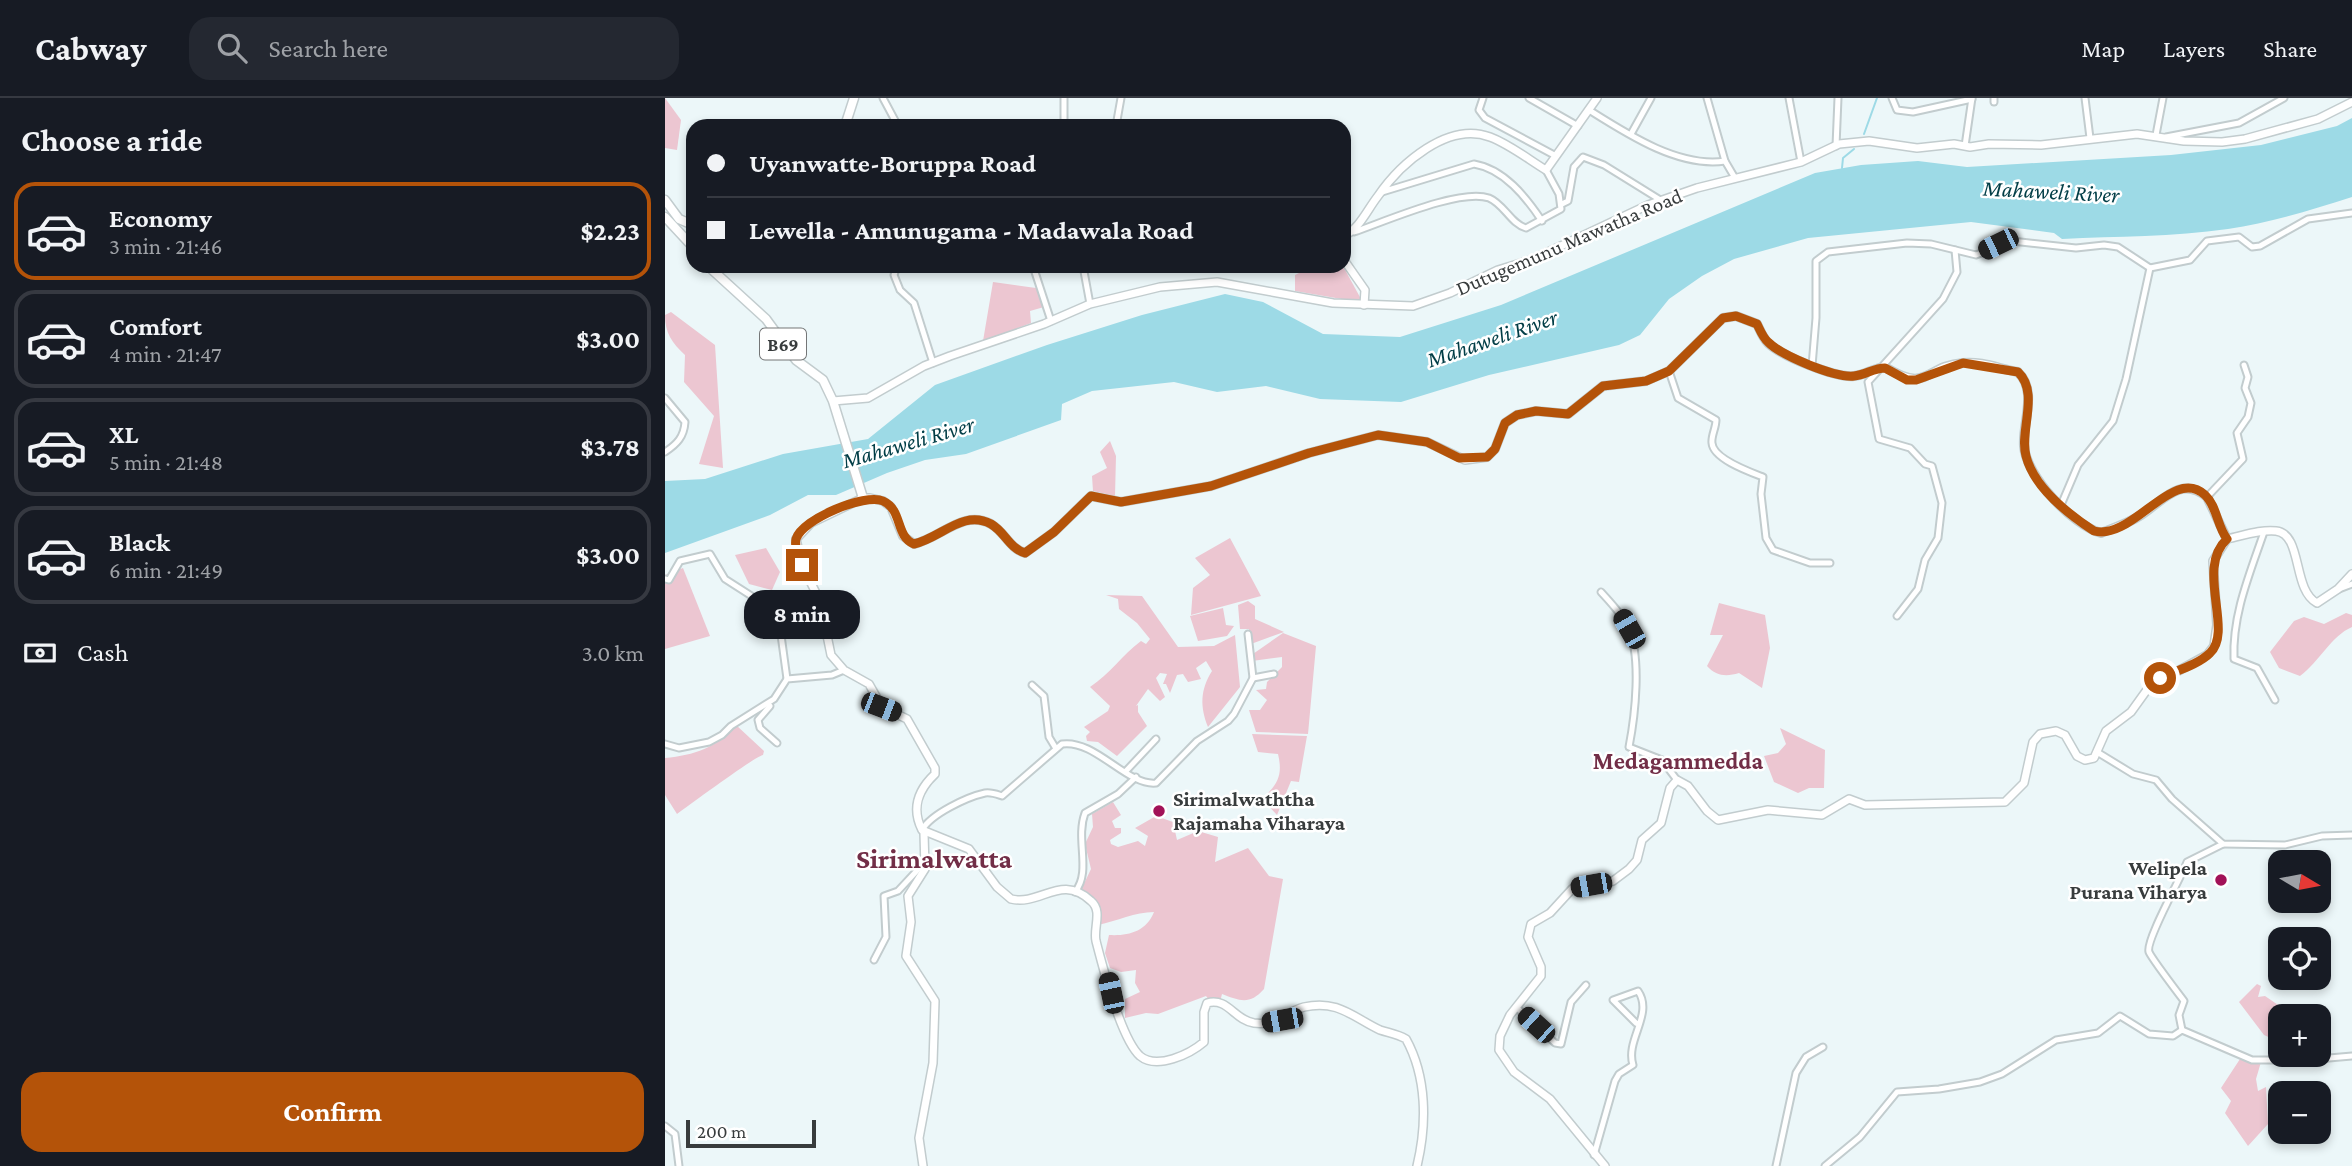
<!DOCTYPE html>
<meta charset="utf-8">
<style>
body{margin:0;font-family:"Crimson Pro",serif;background:#242831;color:#f1f3f6;height:100vh;display:flex;flex-direction:column;font-size:26px;white-space:nowrap}
*{box-sizing:border-box;margin:0}
p{font-size:23px;color:#9ea1a6}
.icon{flex:none;width:38px;height:38px;fill:none;stroke:currentColor;stroke-width:2;stroke-linecap:round;stroke-linejoin:round}
.map{position:relative;flex:1;overflow:hidden}
.panel{display:flex;flex-direction:column;background:#171b24;width:665px}
.panel>*{flex:none}
.top-card{position:absolute;left:21px;top:21px;width:665px;height:154px;border-radius:21px;box-shadow:0 4px 10px #0003;display:grid;align-content:center;height:154px;padding:0 21px;background:#171b24}
.needle{width:46px;rotate:100deg}
.tools{position:absolute;left:1603px;top:752px;display:grid;gap:14px}
.tools a{display:grid;place-items:center;width:63px;height:63px;border-radius:14px;background:#171b24;box-shadow:0 4px 10px #0003;font-size:35px}
.scale{position:absolute;left:21px;bottom:18px;width:130px;box-sizing:border-box;padding-left:7px;border:4px solid #383c3d;border-top:0;font-size:19px;line-height:24px;white-space:nowrap;color:#383c3d;-webkit-text-stroke:5px #fff;paint-order:stroke}
.end{position:absolute;width:32px;height:32px;margin:-16px;border:9px solid #b45309;background:#fff;box-shadow:0 0 0 4px #fff}
.from{border-radius:50%}
.bubble{position:absolute;height:49px;border-radius:21px;background:#171b24;box-shadow:0 4px 10px #0003;font-size:23px;font-weight:700;line-height:49px;text-align:center}
.car{position:absolute;width:21px;height:42px;margin:-21px -10px;border-radius:9px;box-shadow:0 0 5px 2px #0007;background:linear-gradient(#222 24%,#8ab4d8 0 40%,#222 0 76%,#8ab4d8 0 86%,#222 0)}
.top-card b{display:flex;align-items:center;gap:24px;height:66px;font-size:26px}
.top-card b+b{border-top:2px solid #363941}
.top-card i{width:18px;height:18px;background:#f1f3f6}
ul{padding:0;list-style:none}
li{display:flex;align-items:center;gap:21px;height:98px;margin:0 14px 10px;padding:0 7px;border:4px solid #363941;border-radius:21px}
li div{flex:1}
li b{display:block;font-size:26px}
li em{font-style:normal;font-weight:700}
li.active{border-color:#b45309}
li>.icon{width:63px;height:63px;stroke-width:1.5}
h2{padding:0 21px;font-size:32px;line-height:84px}
.pay{display:flex;align-items:center;gap:18px;height:77px;padding:0 21px;font-size:26px}
.pay p{margin-inline-start:auto}
.cta{display:flex;gap:14px;margin-top:auto;padding:14px 21px}
.cta a{flex:1;height:80px;border-radius:21px;background:#b45309;color:#fff;font-size:28px;font-weight:700;line-height:80px;text-align:center}
header{display:flex;align-items:center;gap:42px;box-sizing:border-box;height:98px;padding:0 35px;background:#171b24;border-bottom:2px solid #363941}
header strong{font-size:33px}
nav{display:flex;gap:38px;margin-inline-start:auto;font-size:24px}
.search{width:490px;height:63px;background:#242831;display:flex;align-items:center;gap:18px;box-sizing:border-box;padding:0 24px;border-radius:21px;color:#9ea1a6;font-size:26px}
main{display:flex;flex:1;min-height:0}
.map>svg:first-child{display:block}
.green{fill:#ecc6d1}
.water{fill:#9ddae6}
.lines{fill:none;stroke-linecap:round;stroke-linejoin:round}
.stream{stroke:#9ddae6;stroke-width:2}
.street-casing{stroke:#c2ccce;stroke-width:9}
.secondary-casing{stroke:#c2ccce;stroke-width:10}
.primary-casing{stroke:#c2ccce;stroke-width:11}
.street{stroke:#fff;stroke-width:5}
.secondary{stroke:#fff;stroke-width:7}
.primary{stroke:#fff;stroke-width:8}
.route{stroke:#b45309;stroke-width:9}
.poi-dot{fill:#a21258;stroke:#fff;stroke-width:2.5}
.labels{text-anchor:middle;dominant-baseline:central;stroke-width:5;stroke-linejoin:round;paint-order:stroke}
.shield{fill:#fff;stroke:#747677;stroke-width:2}
.shield-label{font-size:19px;font-weight:bold;fill:#383c3d}
.street-label{font-size:21px;fill:#383c3d;stroke:#fff}
.poi-label{font-size:21px;font-weight:bold;fill:#383c3d;stroke:#fff;text-anchor:start}
.water-label{font-size:23px;font-style:italic;fill:#013d46;stroke:#fff}
.quarter-label{font-size:24px;font-weight:bold;fill:#722e47;stroke:#fff}
.district-label{font-size:28px;font-weight:bold;fill:#722e47;stroke:#fff}
</style>
<header>
<strong>Cabway</strong>
<div class="search"><svg class="icon" aria-label="search" viewBox="0 0 24 24"><circle cx="10" cy="10" r="6"/><path d="M15 15l6 6"/></svg>Search here</div>
<nav><a>Map</a><a>Layers</a><a>Share</a></nav>
</header>
<main>
<section class="panel">
<h2>Choose a ride</h2>
<ul>
<li class="active"><svg class="icon" aria-label="car" viewBox="0 0 24 24"><path d="M5 17H2v-5l4-1 3-4h7l3 4 3 1v5h-3M9 17h6M6 11h13"/><circle cx="7" cy="17" r="2"/><circle cx="17" cy="17" r="2"/></svg><div><b>Economy</b><p>3 min · 21:46</p></div><em>$2.23</em></li>
<li><svg class="icon" aria-label="car" viewBox="0 0 24 24"><path d="M5 17H2v-5l4-1 3-4h7l3 4 3 1v5h-3M9 17h6M6 11h13"/><circle cx="7" cy="17" r="2"/><circle cx="17" cy="17" r="2"/></svg><div><b>Comfort</b><p>4 min · 21:47</p></div><em>$3.00</em></li>
<li><svg class="icon" aria-label="car" viewBox="0 0 24 24"><path d="M5 17H2v-5l4-1 3-4h7l3 4 3 1v5h-3M9 17h6M6 11h13"/><circle cx="7" cy="17" r="2"/><circle cx="17" cy="17" r="2"/></svg><div><b>XL</b><p>5 min · 21:48</p></div><em>$3.78</em></li>
<li><svg class="icon" aria-label="car" viewBox="0 0 24 24"><path d="M5 17H2v-5l4-1 3-4h7l3 4 3 1v5h-3M9 17h6M6 11h13"/><circle cx="7" cy="17" r="2"/><circle cx="17" cy="17" r="2"/></svg><div><b>Black</b><p>6 min · 21:49</p></div><em>$3.00</em></li>
</ul>
<div class="pay"><svg class="icon" aria-label="cash" viewBox="0 0 24 24"><path d="M3 7h18v10H3z"/><circle cx="12" cy="12" r="2"/></svg>Cash<p>3.0 km</p></div>
<div class="cta"><a>Confirm</a></div>
</section>
<div class="map">
<svg width="1687" height="1068" viewBox="0 0 1687 1068">
<rect width="100%" height="100%" fill="#ecf7f9"/>
<!-- green -->
<g class="green">
<path d="M 0,0 L 16,22 L 12,52 L 0,50 Z"/>
<path d="M 648,168 L 678,168 L 696,201 L 694,204 L 630,193 L 630,177 Z"/>
<path d="M 328,184 L 371,190 L 379,209 L 365,213 L 366,225 L 318,243 Z"/>
<path d="M 6,214 L 50,247 L 58,370 L 34,366 L 49,318 L 19,284 L 20,257 C 7,245 0,235 0,217 Z"/>
<path d="M 445,343 L 451,358 L 450,398 L 428,393 L 427,378 L 442,370 L 435,354 Z"/>
<path d="M 565,440 L 596,498 L 526,517 L 528,490 L 545,477 L 530,460 Z"/>
<path d="M 101,450 L 115,474 L 107,492 L 84,486 L 70,457 Z"/>
<path d="M 18,470 L 45,538 L 0,551 L 0,477 Z"/>
<path d="M 441,497 L 477,498 L 513,549 L 549,548 L 570,537 L 575,589 L 543,629 C 535,609 535,592 547,573 L 541,563 L 531,570 L 536,581 L 523,584 L 518,576 L 512,577 L 505,595 L 501,586 L 498,586 L 502,576 L 495,575 L 491,580 L 500,599 L 495,603 L 483,591 L 471,608 L 473,607 L 473,614 L 482,628 L 452,658 L 433,644 L 422,643 L 421,638 L 425,634 L 419,629 L 443,613 L 445,608 L 425,589 C 445,576 457,557 476,543 L 481,546 L 485,541 L 472,525 L 454,511 L 453,501 Z"/>
<path d="M 583,503 L 590,508 L 590,521 L 619,534 L 586,546 L 584,531 L 575,531 L 573,507 Z"/>
<path d="M 1054,505 L 1100,517 L 1105,550 L 1097,590 L 1074,575 C 1061,579 1051,578 1042,568 L 1058,537 L 1045,537 Z"/>
<path d="M 558,510 L 561,527 L 569,528 L 562,538 L 533,543 L 525,518 Z"/>
<path d="M 1681,515 L 1687,517 L 1687,529 C 1666,538 1654,564 1635,578 L 1614,570 L 1605,554 L 1629,523 L 1639,519 L 1659,526 Z"/>
<path d="M 618,535 L 651,548 L 643,636 L 591,634 L 584,612 L 595,612 L 602,602 L 591,592 L 601,591 L 602,584 L 617,569 L 617,559 L 587,563 L 585,558 Z"/>
<path d="M 71,627 L 99,653 L 98,657 C 89,659 26,706 12,716 L 0,697 L 0,660 C 30,657 51,650 71,627 Z"/>
<path d="M 1115,630 L 1160,652 L 1159,690 L 1144,690 L 1133,695 L 1109,684 L 1099,658 L 1113,655 L 1121,646 Z"/>
<path d="M 587,636 L 642,638 L 634,684 L 626,683 L 612,717 L 597,701 C 613,686 618,677 613,656 L 593,654 Z"/>
<path d="M 448,704 L 456,717 L 447,723 L 450,730 L 456,730 L 456,735 L 445,742 L 446,746 L 453,749 L 473,743 L 480,748 L 483,738 L 470,730 L 491,718 L 508,724 L 512,742 L 533,733 L 553,739 L 550,764 L 583,750 L 604,778 L 618,781 L 599,891 C 585,907 575,903 557,896 L 555,904 L 547,906 L 541,898 L 493,916 L 481,915 L 460,920 L 460,901 L 475,894 L 470,885 L 471,872 L 456,874 L 445,870 L 440,855 L 444,837 C 463,838 481,834 489,814 C 470,814 452,823 433,827 L 435,807 L 416,792 L 426,771 L 420,746 L 428,729 L 427,716 Z"/>
<path d="M 1592,886 L 1596,888 L 1593,899 L 1600,898 L 1619,911 L 1621,916 L 1612,923 L 1610,942 L 1599,937 L 1574,904 Z"/>
<path d="M 1575,961 L 1596,964 L 1591,981 L 1593,993 L 1601,989 L 1603,1026 L 1583,1048 L 1560,1015 L 1566,1003 L 1556,990 Z"/>
</g>
<!-- water -->
<path class="water" d="M 1687,20 L 1687,99 C 1646,112 1605,125 1563,131 C 1508,139 1452,138 1397,141 L 1389,135 L 1306,124 L 1143,140 L 1069,161 L 1037,178 L 1004,201 L 975,237 L 954,247 L 824,277 L 736,304 L 655,301 L 601,288 L 552,294 L 509,284 L 427,293 L 397,306 L 396,322 L 301,356 L 260,362 L 222,375 L 171,397 L 143,397 L 105,417 L 0,455 L 0,383 L 40,381 L 118,356 L 203,341 L 270,287 L 382,247 L 477,217 L 560,196 L 598,204 L 658,236 L 735,239 L 836,207 L 1150,75 L 1196,67 L 1253,63 L 1302,69 L 1506,57 L 1596,47 L 1672,28 Z"/>
<g class="lines">
<!-- stream -->
<g class="stream">
<path d="M 1199,36 L 1212,0"/>
<path d="M 1177,70 L 1178,60 L 1189,51"/>
</g>
<!-- street casing -->
<g class="street-casing">
<g id="street">
<path d="M 218,0 L 233,28"/>
<path d="M 399,0 L 399,23"/>
<path d="M 818,0 L 814,12 L 820,20 L 891,58"/>
<path d="M 864,0 L 913,28"/>
<path d="M 1042,0 L 1060,63 L 1070,80"/>
<path d="M 1124,0 L 1136,64"/>
<path d="M 1227,0 L 1232,12 L 1248,14 L 1307,1"/>
<path d="M 1329,0 L 1329,4"/>
<path d="M 1420,0 L 1425,40"/>
<path d="M 924,12 C 962,36 1014,70 1060,63"/>
<path d="M 451,28 L 456,0"/>
<path d="M 966,36 L 986,0"/>
<path d="M 1491,37 L 1498,0"/>
<path d="M 1501,39 L 1574,25 L 1619,0"/>
<path d="M 1171,48 L 1173,0"/>
<path d="M 1300,48 L 1307,0"/>
<path d="M 717,94 L 809,66 C 839,71 861,99 877,123"/>
<path d="M 897,106 L 903,103 L 909,69 L 918,59 L 939,67 L 997,103"/>
<path d="M 689,134 C 719,124 795,90 824,100 C 839,106 846,126 861,130 L 896,111 L 894,96 L 881,72"/>
<path d="M 232,168 L 229,177 L 235,192 L 249,205 L 268,265"/>
<path d="M 368,168 L 386,223"/>
<path d="M 418,168 L 425,206"/>
<path d="M 1147,268 L 1151,220 L 1151,163 L 1163,154 L 1242,145 L 1266,146 L 1311,157 L 1347,143 L 1411,150 L 1439,147 L 1453,149 L 1485,170 L 1525,162 L 1542,143 L 1574,139 L 1587,149 L 1595,148 L 1643,121 L 1687,115"/>
<path d="M 1004,273 L 1013,300 L 1051,322 C 1051,330 1046,338 1047,345 C 1048,361 1085,374 1098,379 L 1096,396 L 1101,440 L 1108,452 L 1145,465 L 1165,465"/>
<path d="M 0,300 L 20,324 C 19,339 12,346 0,354"/>
<path d="M 1542,399 L 1578,361 L 1572,335 L 1583,319 L 1586,305 L 1580,290 L 1583,279 L 1579,267"/>
<path d="M 1396,407 L 1413,367 L 1448,323 L 1461,281 L 1485,170"/>
<path d="M 1599,434 C 1585,475 1567,517 1569,561 L 1592,570 L 1610,602"/>
<path d="M 0,481 L 4,482 L 15,463 L 45,456 L 60,481 L 113,515 L 122,581"/>
<path d="M 1674,491 L 1687,486"/>
<path d="M 936,494 C 946,505 957,516 963,529 C 977,559 970,618 964,649 L 997,662 L 1012,682"/>
<path d="M 1232,518 L 1253,491 L 1260,462 L 1273,440 L 1277,405 L 1267,368 L 1260,366 L 1245,350 L 1214,341 L 1203,284 L 1278,201 L 1292,174 L 1290,152"/>
<path d="M 588,580 L 609,576"/>
<path d="M 367,587 L 379,598 L 384,639 L 390,649"/>
<path d="M 105,608 L 93,622 L 95,630 L 112,645"/>
<path d="M 0,646 L 14,650 L 44,644 L 57,637 L 66,628 L 109,601 L 122,581 L 167,577 L 179,572"/>
<path d="M 1432,654 L 1468,676 L 1491,682 L 1507,701 L 1558,746 L 1620,747 L 1657,738 L 1687,737"/>
<path d="M 461,673 L 491,641"/>
<path d="M 257,732 C 266,716 302,699 320,695 C 326,694 331,696 337,698 L 397,646 C 430,641 462,688 491,685 L 532,643 L 563,623 L 569,616 L 588,580 L 583,536"/>
<path d="M 410,794 C 427,773 410,742 420,715 L 453,696 L 471,679"/>
<path d="M 209,862 L 221,839 L 219,798 L 233,793 L 260,764"/>
<path d="M 851,909 L 890,945 L 896,946 L 906,904 L 921,887"/>
<path d="M 1517,932 L 1514,917 L 1519,903 C 1513,895 1487,861 1484,854 C 1480,843 1516,780 1522,764 L 1558,746"/>
<path d="M 0,1028 L 10,1036 L 14,1068"/>
<path d="M 929,1057 L 950,983 L 954,976 L 968,967 C 960,942 989,916 973,893 L 948,902 L 971,925"/>
<path d="M 1111,1068 L 1131,975 L 1141,959 L 1158,949"/>
<path d="M 1160,1068 L 1195,1039 L 1232,994 L 1274,991 L 1315,984 L 1337,976 L 1391,942 L 1433,935 L 1455,918 L 1484,936 L 1508,938 L 1517,932 L 1587,962 L 1641,962 L 1687,958"/>
</g>
</g>
<!-- secondary casing -->
<g class="secondary-casing">
<g id="secondary">
<path d="M 679,138 C 695,130 702,112 713,98 C 735,66 783,23 825,39 C 844,46 863,61 881,72 L 932,0"/>
<path d="M 679,162 L 700,192 L 699,207"/>
<path d="M 168,303 L 203,300 L 259,268 L 285,258 L 379,226 L 425,206 L 495,189 L 552,184 L 668,205 L 748,208 L 785,195 L 833,172 L 866,162 L 983,107 L 1032,90 L 1136,64 L 1174,46 L 1204,43 L 1252,50 L 1289,46 L 1305,49 L 1324,46 L 1376,47 L 1472,36 L 1519,43 L 1557,44 L 1580,41 L 1653,21 L 1687,4"/>
<path d="M 1562,441 C 1577,438 1596,431 1611,433 C 1638,436 1627,492 1652,505 L 1673,491 L 1687,476"/>
<path d="M 258,1068 L 254,1040 L 268,965 L 270,903 L 241,858 L 246,824 L 243,798 L 260,771 L 259,735"/>
<path d="M 752,1068 C 762,1026 762,979 741,941 C 732,936 724,935 715,932 C 689,920 673,901 639,909 C 620,914 613,928 589,925 C 569,922 563,899 542,905 L 539,914 L 539,944 C 525,956 492,972 475,958 C 456,941 438,870 431,843 C 428,830 438,813 426,803 C 396,775 376,808 346,801 L 332,789 L 304,751 L 257,732 C 246,710 253,692 270,676 L 270,670 L 242,621 L 217,609 L 204,586 L 179,572 L 166,557 L 155,503 L 137,467 L 131,441 L 146,425 L 198,400 L 205,400 L 218,403 L 226,409 L 238,438 L 249,446 C 276,440 298,411 326,426 C 340,434 344,450 360,455 L 389,434 L 426,398 L 456,404 L 546,388 L 644,355 L 713,337 L 762,344 L 800,362 L 822,359 L 830,351 L 840,325 L 852,317 L 871,313 L 903,316 L 938,288 L 981,283 L 1004,273 L 1058,220 L 1071,218 L 1092,226 C 1095,232 1098,240 1103,245 C 1117,258 1170,280 1189,278 C 1200,277 1209,270 1220,269 C 1264,296 1259,268 1298,265 C 1317,263 1335,271 1353,274 C 1373,293 1357,325 1359,348 C 1361,378 1407,427 1436,435 C 1449,430 1464,425 1476,417 C 1498,403 1515,377 1542,399 L 1562,441"/>
<path d="M 940,1068 L 885,1001 L 849,974 L 834,952 L 835,938 L 845,917 L 876,878 L 876,869 L 863,839 L 866,826 L 885,815 L 907,791 L 948,783 L 964,771 L 972,762 L 977,742 L 996,725 L 1005,690 L 1012,682 L 1023,688 L 1042,713 L 1053,722 L 1103,712 L 1157,717 L 1184,701 L 1200,707 L 1340,704 L 1359,685 L 1368,644 L 1375,636 L 1391,633 L 1400,637 L 1412,658 L 1420,662 L 1429,660 L 1441,633 L 1466,614 L 1484,589 L 1542,557 L 1549,548 L 1552,527 L 1548,463 L 1562,441"/>
</g>
</g>
<!-- primary casing -->
<g class="primary-casing">
<g id="primary">
<path d="M 180,28 L 189,0"/>
<path d="M 0,102 L 14,121 L 28,127"/>
<path d="M 0,119 L 28,149"/>
<path d="M 43,168 L 101,221 L 131,262 L 158,282 L 168,303 L 198,400"/>
</g>
</g>
<!-- street -->
<use href="#street" class="street"/>
<!-- secondary -->
<use href="#secondary" class="secondary"/>
<!-- primary -->
<use href="#primary" class="primary"/>
</g>
<g class="lines">
<!-- route -->
<path class="route" d="M 137,467 C 134,459 129,449 131,441 C 137,421 200,395 218,403 C 238,412 230,438 249,446 C 276,440 298,411 326,426 C 340,434 344,450 360,455 L 389,434 L 426,398 L 456,404 L 546,388 L 644,355 L 713,337 L 762,344 L 794,360 L 822,359 L 830,351 L 840,325 L 852,317 L 871,313 L 903,316 L 938,288 L 981,283 L 1004,273 L 1058,220 L 1071,218 L 1092,226 C 1095,232 1098,240 1103,244 C 1117,258 1170,280 1189,278 C 1200,277 1209,270 1220,270 L 1242,282 L 1251,282 L 1298,265 L 1353,274 C 1375,295 1354,333 1361,358 C 1369,390 1403,416 1429,433 C 1468,443 1508,367 1540,397 C 1552,408 1552,428 1562,441 C 1530,470 1569,533 1545,555 C 1533,567 1510,573 1495,580"/>
</g>
<!-- markers -->
<g class="poi-dot">
<circle cx="494" cy="713" r="7"/>
<circle cx="1556" cy="782" r="7"/>
</g>
<g class="labels">
<!-- shield labels -->
<rect class="shield" x="95" y="230.5" width="46" height="31" rx="5"/>
<g class="shield-label">
<text x="118" y="246">B69</text>
</g>
<!-- street labels -->
<g class="street-label">
<text transform="translate(904 144) rotate(-23)">Dutugemunu Mawatha Road</text>
</g>
<!-- poi labels -->
<g class="poi-label">
<text x="508" y="701">Sirimalwaththa<tspan x="508" dy="24">Rajamaha Viharaya</tspan></text>
<text x="1542" y="770" text-anchor="end">Welipela<tspan x="1542" dy="24">Purana Viharya</tspan></text>
</g>
<!-- water labels -->
<g class="water-label">
<text transform="translate(1386 93) rotate(3)">Mahaweli River</text>
<text transform="translate(827 240) rotate(-19)">Mahaweli River</text>
<text transform="translate(243 344) rotate(-16)">Mahaweli River</text>
</g>
<!-- quarter labels -->
<g class="quarter-label">
<text x="1013" y="662">Medagammedda</text>
</g>
<!-- district labels -->
<g class="district-label">
<text x="269" y="760">Sirimalwatta</text>
</g>
</g>
</svg>
<div class="tools">
<a><svg class="needle" viewBox="-14 -14 28 28"><path d="M0-13l5 13h-10z" fill="#e53935"/><path d="M0 13l5-13h-10z" fill="#9ea1a6"/></svg></a>
<a><svg class="icon" aria-label="locate" viewBox="0 0 24 24"><circle cx="12" cy="12" r="6"/><path d="M12 2v4M12 18v4M2 12h4M18 12h4"/></svg></a>
<a>+</a>
<a>−</a>
</div>
<div class="scale">200 m</div>
<i class="end from" style="left:1495px;top:580px"></i>
<i class="end" style="left:137px;top:467px"></i>
<div class="bubble" style="left:79px;top:492px;width:116px">8 min</div>
<i class="car" style="left:1333px;top:146px;rotate:244deg"></i>
<i class="car" style="left:964px;top:531px;rotate:330deg"></i>
<i class="car" style="left:216px;top:609px;rotate:111deg"></i>
<i class="car" style="left:926px;top:787px;rotate:260deg"></i>
<i class="car" style="left:446px;top:895px;rotate:348deg"></i>
<i class="car" style="left:617px;top:922px;rotate:260deg"></i>
<i class="car" style="left:871px;top:927px;rotate:312deg"></i>
<div class="top-card">
<b><i class="from"></i>Uyanwatte-Boruppa Road</b>
<b><i></i>Lewella - Amunugama - Madawala Road</b>
</div>
</div>
</main>
